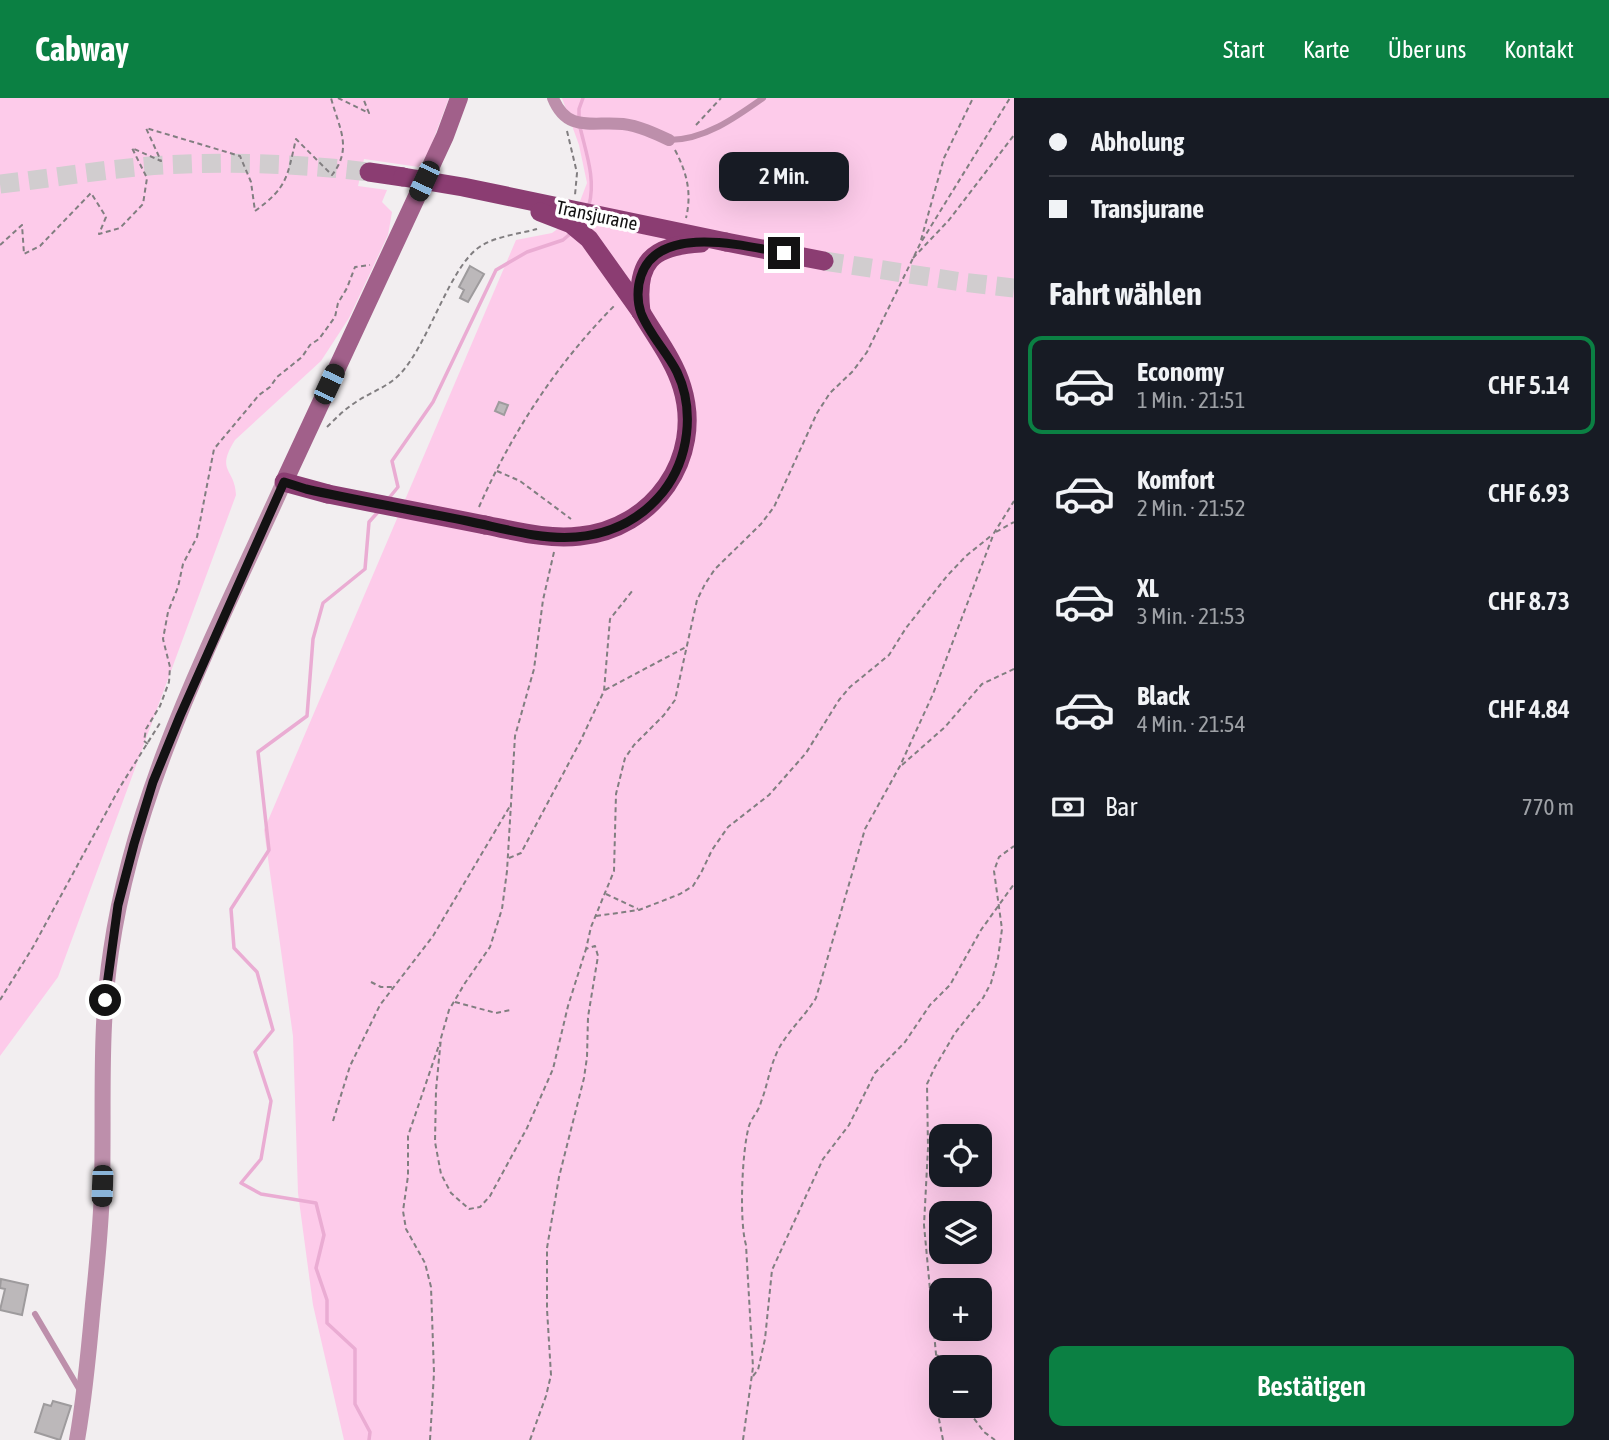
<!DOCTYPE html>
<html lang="de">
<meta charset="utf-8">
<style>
body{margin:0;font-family:"Asap Condensed",sans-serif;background:#242831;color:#f1f3f6;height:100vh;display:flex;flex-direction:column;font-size:26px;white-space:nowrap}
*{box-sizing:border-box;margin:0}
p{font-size:23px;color:#9ea1a6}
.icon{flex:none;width:38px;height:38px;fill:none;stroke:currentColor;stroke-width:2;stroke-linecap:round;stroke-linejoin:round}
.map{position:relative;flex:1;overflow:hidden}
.details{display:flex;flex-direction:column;background:#171b24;width:595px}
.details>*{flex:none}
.hud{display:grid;align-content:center;height:154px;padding:0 35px;background:#171b24}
.fabs{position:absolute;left:929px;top:1026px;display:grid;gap:14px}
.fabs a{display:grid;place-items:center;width:63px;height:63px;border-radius:14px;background:#171b24;box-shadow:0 7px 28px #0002;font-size:35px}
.end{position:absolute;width:32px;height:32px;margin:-16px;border:9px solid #131213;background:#fff;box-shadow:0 0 0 4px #fff}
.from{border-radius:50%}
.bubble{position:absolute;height:49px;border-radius:14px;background:#171b24;box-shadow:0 7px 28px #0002;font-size:23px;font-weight:600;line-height:49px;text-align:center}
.car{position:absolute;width:21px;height:42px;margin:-21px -10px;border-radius:9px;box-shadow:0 0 5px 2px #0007;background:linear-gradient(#222 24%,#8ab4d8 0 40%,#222 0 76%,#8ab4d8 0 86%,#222 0)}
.hud b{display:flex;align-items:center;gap:24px;height:66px;font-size:26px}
.hud b+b{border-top:2px solid #363941}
.hud i{width:18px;height:18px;background:#f1f3f6}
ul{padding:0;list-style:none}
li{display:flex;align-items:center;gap:21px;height:98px;margin:0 14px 10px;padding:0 21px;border:4px solid transparent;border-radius:14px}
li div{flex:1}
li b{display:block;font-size:26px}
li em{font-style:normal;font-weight:600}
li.current{border-color:#0b8043}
li>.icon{width:63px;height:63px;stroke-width:1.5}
h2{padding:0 35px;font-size:32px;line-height:84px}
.pay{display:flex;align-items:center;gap:18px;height:77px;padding:0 35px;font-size:26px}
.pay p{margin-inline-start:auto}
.primary-button{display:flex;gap:14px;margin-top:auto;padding:14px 35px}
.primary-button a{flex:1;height:80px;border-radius:14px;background:#0b8043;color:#fff;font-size:28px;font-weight:600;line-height:80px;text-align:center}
header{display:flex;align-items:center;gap:42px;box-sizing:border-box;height:98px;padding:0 35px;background:#0b8043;color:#fff}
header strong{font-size:33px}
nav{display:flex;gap:38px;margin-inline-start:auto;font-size:24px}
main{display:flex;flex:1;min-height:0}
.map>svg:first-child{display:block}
.green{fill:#fdcbea;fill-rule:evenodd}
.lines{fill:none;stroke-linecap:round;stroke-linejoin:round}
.stream{stroke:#eaacd3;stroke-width:3.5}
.building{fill:#bcb8ba;stroke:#9e9b9d;stroke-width:2}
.primary-tunnel{stroke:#d1cdcf;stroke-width:19;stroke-dasharray:19 10;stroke-linecap:butt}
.path{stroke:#817e80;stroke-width:2;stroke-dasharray:5 3.5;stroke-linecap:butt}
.service{stroke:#bd8fab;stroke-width:6}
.minor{stroke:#bd8fab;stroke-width:12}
.tertiary{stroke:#bd8fab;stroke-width:16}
.secondary{stroke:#a1608a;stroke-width:18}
.primary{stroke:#8b3d72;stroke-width:19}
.primary-bridge{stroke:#8b3d72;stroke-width:19}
.route{stroke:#131213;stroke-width:9}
.labels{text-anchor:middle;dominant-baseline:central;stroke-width:7;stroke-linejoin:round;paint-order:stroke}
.street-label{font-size:19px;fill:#131213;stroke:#fff}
</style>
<header>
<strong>Cabway</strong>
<nav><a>Start</a><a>Karte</a><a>Über uns</a><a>Kontakt</a></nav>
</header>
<main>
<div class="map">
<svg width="1014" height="1342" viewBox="0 0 1014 1342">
<rect width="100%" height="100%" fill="#f2eef0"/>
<!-- green -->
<g class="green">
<path d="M 0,0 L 449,0 L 429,53 L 419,69 L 364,61 L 358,88 L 387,92 L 382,104 L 392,114 L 388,137 L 349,220 L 321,263 L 235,342 C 215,374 235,370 236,397 L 58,879 L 0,958 Z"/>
<path d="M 562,0 L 1014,0 L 1014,1342 L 344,1342 L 313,1207 L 298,1095 L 293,938 L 264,732 L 516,142 L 552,135 L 574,119 L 587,85 L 579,47 ZM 942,1038 L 980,1038 L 980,1076 L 942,1076 ZM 942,1115 L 980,1115 L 980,1153 L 942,1153 ZM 942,1192 L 980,1192 L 980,1230 L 942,1230 ZM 942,1269 L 980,1269 L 980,1307 L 942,1307 Z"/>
</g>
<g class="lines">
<!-- stream -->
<g class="stream">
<path d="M 579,21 L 579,11 L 583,0"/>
<path d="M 580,29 C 586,55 596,81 589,107"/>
<path d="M 389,400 L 398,389 L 392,363 L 433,304 L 496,172 L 527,154 L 563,142 L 570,136"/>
<path d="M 369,1342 L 370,1334 L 355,1306 L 355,1251 L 327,1225 L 327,1202 L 316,1170 L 324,1137 L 316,1105 L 261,1096 L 241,1085 L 261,1061 L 271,1003 L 255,954 L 273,932 L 257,874 L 234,850 L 231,811 L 269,752 L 258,654 L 307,618 L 313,541 L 323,505 L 365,471 L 369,424 L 378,414"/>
</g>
</g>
<!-- building -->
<g class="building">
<path d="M 470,168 L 484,176 L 468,204 L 460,200 L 464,192 L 459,189 Z"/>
<path d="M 499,304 L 508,307 L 504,317 L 495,313 Z"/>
<path d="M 1,1181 L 28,1187 L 22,1217 L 0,1212 L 5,1191 L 0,1190 Z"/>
<path d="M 53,1303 L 71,1308 L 60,1342 L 35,1334 L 44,1306 L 51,1308 Z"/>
</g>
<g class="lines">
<!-- primary-tunnel -->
<g class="primary-tunnel">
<path d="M 0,86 C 55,80 110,70 165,67 C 233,63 301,66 369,74"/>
<path d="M 824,163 L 962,184 L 1014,190"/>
</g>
<!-- path -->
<g class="path">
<path d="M 338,0 L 369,15 L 363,0"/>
<path d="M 696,27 L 721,0"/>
<path d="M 567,33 L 577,75 L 575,97"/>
<path d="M 675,52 C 687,75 692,95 686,120"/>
<path d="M 921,142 L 944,60 L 973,0"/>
<path d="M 0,147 L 22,127 L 24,156 L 40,148 L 91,95 L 106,119 L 99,136 L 120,130 L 143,106 L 147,80 L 132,50 L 161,63 L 146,30 L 240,58 L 251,84 L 255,113 C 288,89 287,79 296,41 L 332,77 C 353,50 339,30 331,0"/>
<path d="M 913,160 L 949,122 L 1014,37"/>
<path d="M 327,329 C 336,320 345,311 356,304 C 371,294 388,289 401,275 C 430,243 450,167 481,148 C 497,138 519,136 537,131"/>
<path d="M 497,373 L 520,383 L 571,421"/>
<path d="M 479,409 C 512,334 558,264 616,206"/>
<path d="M 996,434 L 1014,424"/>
<path d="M 554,454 L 543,502 L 534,571 L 515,638 L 507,773 L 502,811 L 490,849 L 465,885 L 449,912 L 441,940 L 436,992 L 435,1044 L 441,1076 L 451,1095 L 469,1111 L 480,1109 L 490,1098 L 527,1030 L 553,971 L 568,908 L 586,851"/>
<path d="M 605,592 L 686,549"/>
<path d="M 148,646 L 144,643 L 146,631 L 160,608 L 169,584 L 170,569 L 163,541 L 168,514 L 178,489 L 183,466 L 197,439 L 214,351 L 259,297 L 270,289 L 277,279 L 302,259 L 310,247 L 319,241 L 335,219 L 338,205 L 347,190 L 355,169 L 370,167"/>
<path d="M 902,667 L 945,629 L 982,586 L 1014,571"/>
<path d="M 509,760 L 521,755 L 580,644 L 604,593 L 610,521 L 633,492"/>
<path d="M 606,796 L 638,811"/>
<path d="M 596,818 L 639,812 L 680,796 L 693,788 L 701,775 L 712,752 L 728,729 L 769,697 L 806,655 L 839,602 L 850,589 L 889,557 L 906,530 L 947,478 L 966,458 L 992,437"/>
<path d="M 371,884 L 381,889 L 392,889"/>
<path d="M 0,902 L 33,849 L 120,689 L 160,625"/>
<path d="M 455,904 L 496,915 L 511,912"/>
<path d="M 333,1023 L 350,968 L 380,907 L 433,838 L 510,708"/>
<path d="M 937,1257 L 949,1269"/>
<path d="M 753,1278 L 758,1272 L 765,1241 L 772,1172 L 823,1061 L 849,1027 L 875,975 L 905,944 L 930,907 L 950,887 L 981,832 L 1014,786"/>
<path d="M 964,1307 L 984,1334 L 995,1342"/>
<path d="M 430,1342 L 434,1275 L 431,1189 L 425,1165 L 406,1131 L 403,1113 L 408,1078 L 408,1038 L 440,944"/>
<path d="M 530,1342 L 546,1298 L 551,1277 L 547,1211 L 547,1150 L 559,1079 L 584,980 L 587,959 L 588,919 L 598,858 L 595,848 L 586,851 L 591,829 L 614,773 L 616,696 L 625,660 L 634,647 L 664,617 L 675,602 L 697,502 L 705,486 L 715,471 L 761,426 L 774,409 L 817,315 L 830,295 L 853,273 L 867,254 L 920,146 L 1010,0"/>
<path d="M 743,1342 L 753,1269 L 746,1147 C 739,1123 742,1052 749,1028 C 752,1019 759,1013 761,1004 C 768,986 769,971 778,952 C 788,933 805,918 816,900 L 865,731 L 900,668 L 933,596 L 994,435 L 1014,403"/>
<path d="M 943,1342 L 938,1316 L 936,1256 L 924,1127 L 928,1050 L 927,986 L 935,969 L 955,935 L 983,900 L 991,885 L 998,860 L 1002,831 L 994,773 L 999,759 L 1014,748"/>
</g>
<!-- service -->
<g class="service">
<path d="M 669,42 C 704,42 735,20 763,0"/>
<path d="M 35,1216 L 81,1294"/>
</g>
<!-- minor -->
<path class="minor" d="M 553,0 C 567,35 592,23 623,26 C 639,28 654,35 669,42"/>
<!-- tertiary -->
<path class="tertiary" d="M 77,1342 C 85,1297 89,1251 93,1206 C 97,1167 101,1129 102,1090 C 104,1010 99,932 111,853 C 135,686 216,535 284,384"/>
<!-- secondary -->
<path class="secondary" d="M 284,384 L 445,38 L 459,0"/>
<!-- primary -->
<g class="primary">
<path d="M 369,74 L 403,79"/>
<path d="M 726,144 L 824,163"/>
<path d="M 284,384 L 328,396"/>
<path d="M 485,427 C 516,433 548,442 580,438 C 653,431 704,360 682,289 C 674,262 655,238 641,214"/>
</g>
<!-- primary-bridge -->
<g class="primary-bridge">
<path d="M 403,79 L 463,89 L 726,144"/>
<path d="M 540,114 L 571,126 L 589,141 L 641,214"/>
<path d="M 641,214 C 635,164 651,148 701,145"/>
<path d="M 328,396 L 485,427"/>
</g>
</g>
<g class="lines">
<!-- route -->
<path class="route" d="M 105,902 L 118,807 L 134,746 L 153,684 L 180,618 L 284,384 L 306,391 C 359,403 413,412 467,423 C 502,430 540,442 576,439 C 611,436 641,421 663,394 C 689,361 695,312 677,274 C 667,254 649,236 641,215 C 637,204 637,189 641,178 C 658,125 745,148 784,155"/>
</g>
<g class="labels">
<!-- street labels -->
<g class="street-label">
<text transform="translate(597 117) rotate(12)">Transjurane</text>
</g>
</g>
</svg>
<div class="fabs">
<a><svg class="icon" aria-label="locate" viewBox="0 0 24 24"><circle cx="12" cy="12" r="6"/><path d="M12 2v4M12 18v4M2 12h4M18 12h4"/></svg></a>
<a><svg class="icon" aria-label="layers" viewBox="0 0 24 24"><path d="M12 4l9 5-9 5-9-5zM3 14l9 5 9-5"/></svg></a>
<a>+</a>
<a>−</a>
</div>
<i class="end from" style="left:105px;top:902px"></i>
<i class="end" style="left:784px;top:155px"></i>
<div class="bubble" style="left:719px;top:54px;width:130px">2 Min.</div>
<i class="car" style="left:424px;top:83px;rotate:205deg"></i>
<i class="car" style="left:329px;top:286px;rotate:25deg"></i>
<i class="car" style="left:102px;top:1088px;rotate:182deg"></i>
</div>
<section class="details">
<div class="hud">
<b><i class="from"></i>Abholung</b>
<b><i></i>Transjurane</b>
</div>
<h2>Fahrt wählen</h2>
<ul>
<li class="current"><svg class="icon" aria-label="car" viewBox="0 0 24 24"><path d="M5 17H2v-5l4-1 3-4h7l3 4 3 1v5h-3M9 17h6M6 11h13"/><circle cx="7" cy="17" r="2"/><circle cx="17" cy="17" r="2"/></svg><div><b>Economy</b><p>1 Min. · 21:51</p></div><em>CHF 5.14</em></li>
<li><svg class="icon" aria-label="car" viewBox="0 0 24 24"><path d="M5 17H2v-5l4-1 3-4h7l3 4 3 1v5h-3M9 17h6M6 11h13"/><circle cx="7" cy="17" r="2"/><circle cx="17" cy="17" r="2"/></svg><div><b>Komfort</b><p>2 Min. · 21:52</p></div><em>CHF 6.93</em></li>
<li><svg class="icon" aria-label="car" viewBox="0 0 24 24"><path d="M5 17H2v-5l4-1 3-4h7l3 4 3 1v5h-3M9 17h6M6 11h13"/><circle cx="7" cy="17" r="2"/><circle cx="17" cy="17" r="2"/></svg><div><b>XL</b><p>3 Min. · 21:53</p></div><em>CHF 8.73</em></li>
<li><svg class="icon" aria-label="car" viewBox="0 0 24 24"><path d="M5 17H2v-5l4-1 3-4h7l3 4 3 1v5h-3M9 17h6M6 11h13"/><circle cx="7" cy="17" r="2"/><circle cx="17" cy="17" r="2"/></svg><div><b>Black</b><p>4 Min. · 21:54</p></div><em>CHF 4.84</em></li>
</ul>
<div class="pay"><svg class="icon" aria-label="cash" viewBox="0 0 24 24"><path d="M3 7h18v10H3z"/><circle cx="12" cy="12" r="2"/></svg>Bar<p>770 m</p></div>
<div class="primary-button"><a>Bestätigen</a></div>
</section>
</main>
